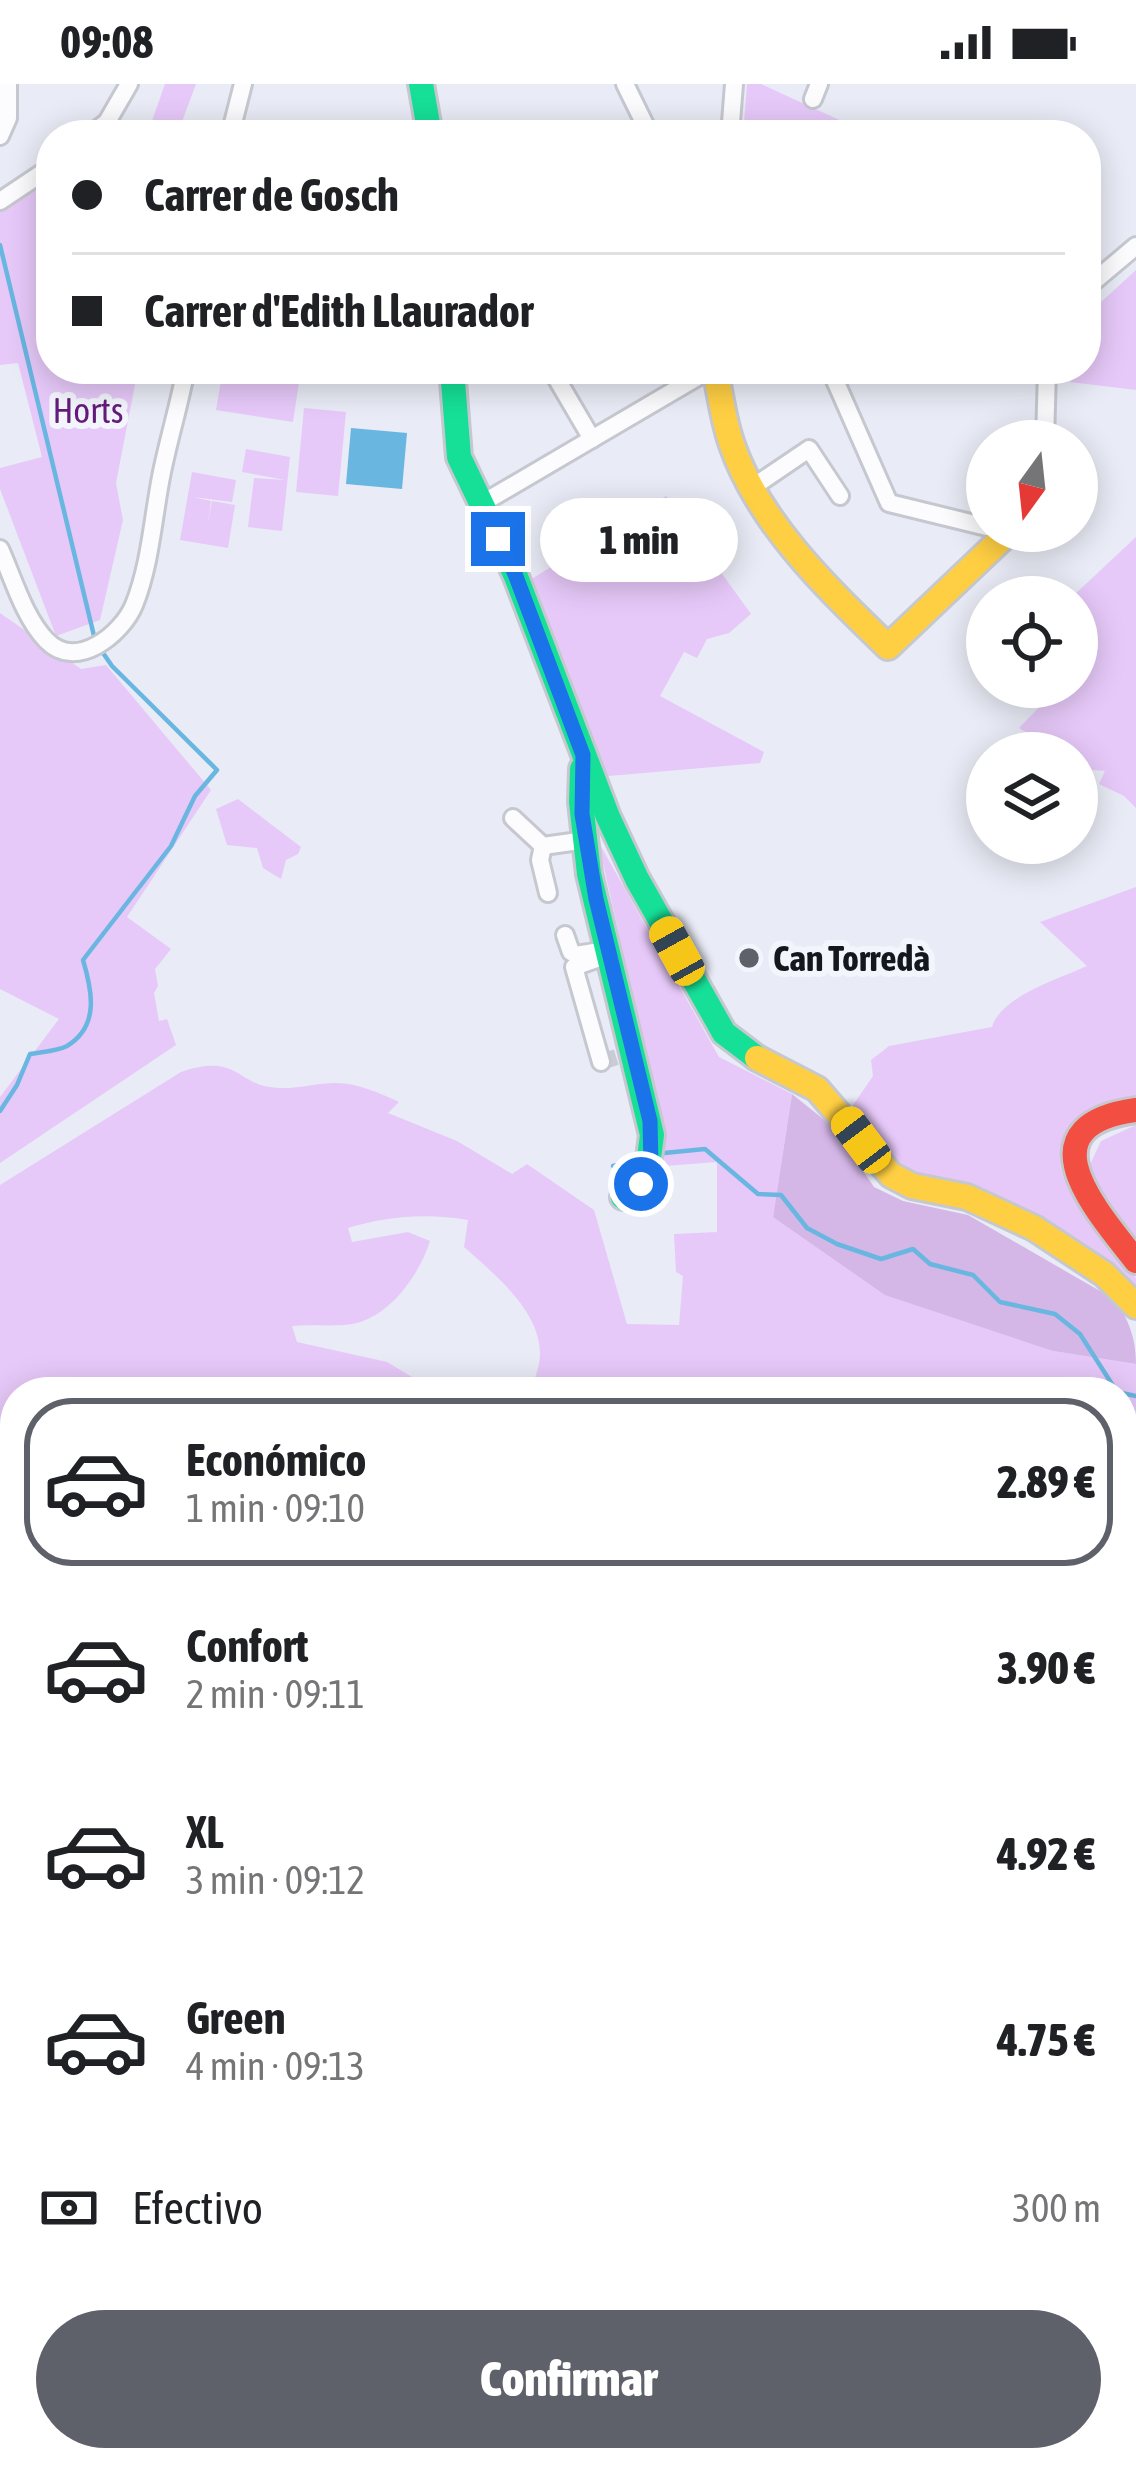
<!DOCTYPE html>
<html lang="es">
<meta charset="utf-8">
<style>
body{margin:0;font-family:"Asap Condensed",sans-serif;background:#f6f6f6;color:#202124;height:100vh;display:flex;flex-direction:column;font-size:45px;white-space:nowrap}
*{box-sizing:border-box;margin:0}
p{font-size:39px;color:#757577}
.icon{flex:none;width:66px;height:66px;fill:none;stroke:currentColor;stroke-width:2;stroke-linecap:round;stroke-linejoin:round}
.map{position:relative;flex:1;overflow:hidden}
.panel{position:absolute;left:0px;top:1293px;width:1137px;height:1095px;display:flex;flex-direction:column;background:#fff;border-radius:48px 48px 0 0;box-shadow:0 6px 30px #0003}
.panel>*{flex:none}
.top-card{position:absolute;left:36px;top:36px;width:1065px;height:264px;border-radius:48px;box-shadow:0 6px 30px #0003;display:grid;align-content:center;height:264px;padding:0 36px;background:#fff}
.needle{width:78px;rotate:195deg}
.controls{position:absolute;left:966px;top:336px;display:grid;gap:24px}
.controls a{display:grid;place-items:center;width:132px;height:132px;border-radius:50%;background:#fff;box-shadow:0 6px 30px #0003;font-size:60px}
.end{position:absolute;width:54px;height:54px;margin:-27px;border:15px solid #1a73e8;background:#fff;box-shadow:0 0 0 6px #fff}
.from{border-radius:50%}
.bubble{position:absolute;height:84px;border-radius:42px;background:#fff;box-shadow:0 6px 30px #0003;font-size:39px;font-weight:800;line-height:84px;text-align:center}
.car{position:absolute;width:36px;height:72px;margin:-36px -18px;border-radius:15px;box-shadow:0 0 9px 3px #0007;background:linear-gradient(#f5c518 24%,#345 0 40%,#f5c518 0 76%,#345 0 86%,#f5c518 0)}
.top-card b{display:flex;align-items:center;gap:42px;height:114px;font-size:45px}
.top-card b+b{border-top:3px solid #e0e0e0}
.top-card i{width:30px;height:30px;background:#202124}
ul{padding:21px 0 0;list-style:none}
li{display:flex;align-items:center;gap:36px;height:168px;margin:0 24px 18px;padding:0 12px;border:6px solid transparent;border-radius:48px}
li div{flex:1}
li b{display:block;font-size:45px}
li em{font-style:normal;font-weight:800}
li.active{border-color:#5f616a}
li>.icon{width:108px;height:108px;stroke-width:1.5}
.pay{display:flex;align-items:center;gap:30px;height:132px;padding:0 36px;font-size:45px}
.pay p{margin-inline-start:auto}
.cta{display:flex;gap:24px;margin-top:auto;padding:24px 36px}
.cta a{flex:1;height:138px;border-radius:72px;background:#5f616a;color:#fff;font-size:48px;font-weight:800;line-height:138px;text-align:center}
.status{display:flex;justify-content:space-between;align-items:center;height:84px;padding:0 60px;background:#fff;direction:ltr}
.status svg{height:33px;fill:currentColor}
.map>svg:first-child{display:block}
.green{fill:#e7c9f9}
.forest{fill:#d5b7e7}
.water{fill:#69b6e0}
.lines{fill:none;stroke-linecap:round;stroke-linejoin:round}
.stream{stroke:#69b6e0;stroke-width:4.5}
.street-tunnel{stroke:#c9cbd6;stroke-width:16;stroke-dasharray:16 8;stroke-linecap:butt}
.street-casing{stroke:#c6c8d0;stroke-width:22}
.fast-casing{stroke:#c6c8d0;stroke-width:30}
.slow-casing{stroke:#c6c8d0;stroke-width:30}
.jam-casing{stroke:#c6c8d0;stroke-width:30}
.street{stroke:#fcfcfe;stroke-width:16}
.fast{stroke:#16e098;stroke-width:24}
.slow{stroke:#ffcf43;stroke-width:24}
.jam{stroke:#f24e42;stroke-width:24}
.route{stroke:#1a73e8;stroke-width:15}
.poi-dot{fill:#5f616a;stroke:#f3f5fd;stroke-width:4.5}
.labels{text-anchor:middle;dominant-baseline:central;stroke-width:12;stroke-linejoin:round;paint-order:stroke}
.park-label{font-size:36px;fill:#641c7a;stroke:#f3f5fd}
.poi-label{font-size:36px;font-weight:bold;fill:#15171e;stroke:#f3f5fd;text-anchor:start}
</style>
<div class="status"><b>09:08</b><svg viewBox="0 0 49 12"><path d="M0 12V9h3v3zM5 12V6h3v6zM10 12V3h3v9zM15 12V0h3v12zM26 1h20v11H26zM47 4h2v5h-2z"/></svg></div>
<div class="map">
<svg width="1136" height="2386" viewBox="0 0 1136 2386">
<rect width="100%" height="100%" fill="#e9ebf6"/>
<!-- green -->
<g class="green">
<path d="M 165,0 L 196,0 L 177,51 L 147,51 Z"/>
<path d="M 747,0 L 761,0 L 872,51 L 743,51 Z"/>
<path d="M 49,95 L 51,285 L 138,285 L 116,399 L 123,436 L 100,536 L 56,552 L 0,405 L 0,384 L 42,373 L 18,279 L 0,281 L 0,126 Z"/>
<path d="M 1136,186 L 1136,306 L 1070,298 L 1071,285 L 1086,285 L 1086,232 Z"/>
<path d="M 223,285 L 301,285 L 293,338 L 216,326 Z"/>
<path d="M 304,324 L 346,328 L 338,412 L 296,408 Z"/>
<path d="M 246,365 L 290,373 L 282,447 L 248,443 L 254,394 L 285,396 L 242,388 Z"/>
<path d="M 192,388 L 236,396 L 232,418 L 193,413 L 211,417 L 208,439 L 212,417 L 235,421 L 228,464 L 180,456 Z"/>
<path d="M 666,412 L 751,530 L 729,549 L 707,555 L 697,574 L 684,568 L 660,612 L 764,668 L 760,679 L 597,693 L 525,499 Z"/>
<path d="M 1136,453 L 1136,724 L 1124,712 L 1099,700 L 1105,687 L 1093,686 L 1077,678 L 1077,669 L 1060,669 L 1019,644 L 1050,612 L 1044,603 L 1077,603 L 1077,513 L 1072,513 Z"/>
<path d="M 0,529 L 81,585 L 106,581 L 211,706 L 127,833 L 171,865 L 155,885 L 158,902 L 154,909 L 159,937 L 167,935 L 176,961 L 0,1079 L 0,1013 L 59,935 L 0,905 Z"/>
<path d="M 238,715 L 301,763 L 298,770 L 286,776 L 281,795 L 263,784 L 257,764 L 227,761 L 216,725 Z"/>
<path d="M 598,757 L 719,973 L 792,1010 L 773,1133 L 1053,1267 L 1136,1280 L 1136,1327 L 1122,1330 L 1122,1308 L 531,1308 C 534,1296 540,1282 540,1270 C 540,1226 494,1190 464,1163 L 468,1136 C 426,1129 388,1132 348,1144 L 352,1158 L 408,1148 L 430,1157 C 420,1190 389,1234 352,1240 C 333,1243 311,1240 292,1242 L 297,1258 L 387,1278 L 437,1308 L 15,1308 L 15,2373 L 452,2373 L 453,2386 L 0,2386 L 0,2116 L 9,2066 L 7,1982 L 0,1980 L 0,1101 L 181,988 C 240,968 236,1003 279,1004 C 298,1005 317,999 336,999 C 358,999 379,1009 399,1018 L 388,1029 L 457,1057 L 512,1090 L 527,1080 L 594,1126 L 627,1240 L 679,1241 L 683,1192 L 676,1188 L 674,1150 L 717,1148 L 717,1078 L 665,1082 L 655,1010 Z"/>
<path d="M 1136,803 L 1136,1017 C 1118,1026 1092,1032 1076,1045 C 1021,1088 1122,1157 1136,1195 C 1136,1196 1136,1212 1136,1213 L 1121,1197 L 896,1087 L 849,1027 L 873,992 L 871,976 L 889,962 L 992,943 C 1001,912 1059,895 1087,882 L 1040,838 Z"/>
<path d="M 1136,1041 L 1136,1157 L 1088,1085 L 1101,1057 Z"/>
<path d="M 1136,1340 L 1136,1876 L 1122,1878 L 1122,1342 Z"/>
</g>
<!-- forest -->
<g class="forest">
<path d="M 792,1010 L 832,1042 L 874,1103 L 903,1117 L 968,1131 L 1114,1215 C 1129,1235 1136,1255 1136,1280 L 1053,1267 L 885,1211 L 773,1133 Z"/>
<path d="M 1136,1878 L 1136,2386 L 453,2386 L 452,2373 L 1122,2373 L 1122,1879 Z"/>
</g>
<!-- water -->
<path class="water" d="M 351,344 L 407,349 L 402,405 L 346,400 Z"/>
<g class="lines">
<!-- stream -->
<g class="stream">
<path d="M 0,161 L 95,556"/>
<path d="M 0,1027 L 17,1001 L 30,970 C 40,968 58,967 67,962 C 100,942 92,906 83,876 L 171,762 L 195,712 L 217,686 L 112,582 L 101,566"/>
<path d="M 664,1069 L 705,1065 L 758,1110 L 781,1111 L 807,1144 L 837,1160 L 881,1175 L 913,1165 L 930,1180 L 973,1191 L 1000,1218 L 1055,1230 L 1080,1250 L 1117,1308"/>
<path d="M 613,1082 L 642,1075"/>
<path d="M 1122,1309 L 1136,1312"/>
<path d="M 425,2373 L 430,2386"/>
<path d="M 636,2373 L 648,2386"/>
<path d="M 1048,2373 L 1064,2386"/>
</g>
<!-- street-tunnel -->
<path class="street-tunnel" d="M 601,978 L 620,972"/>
<!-- street casing -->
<g class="street-casing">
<g id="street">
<path d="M 625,0 L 650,51"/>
<path d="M 813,15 L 819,0"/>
<path d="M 90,51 L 107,38 L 129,0"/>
<path d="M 230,51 L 243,0"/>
<path d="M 730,51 L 734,0"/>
<path d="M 0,52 L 8,34 L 8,0"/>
<path d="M 0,117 L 51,83"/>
<path d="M 1086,204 L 1136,162"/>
<path d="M 551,285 L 592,355"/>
<path d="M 830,285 L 889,419 L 987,443"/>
<path d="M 1045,357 L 1047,285"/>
<path d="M 753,403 L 809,365 L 840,412"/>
<path d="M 481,420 L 711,285"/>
<path d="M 0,465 C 13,494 24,533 46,556 C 76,588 122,550 134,521 C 150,482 153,434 161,393 C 168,357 179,322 186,285"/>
<path d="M 513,734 L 543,762"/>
<path d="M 548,809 L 540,776 L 543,762 L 586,756"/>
<path d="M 565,851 L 571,868 L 576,871 L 594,868"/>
<path d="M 601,978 L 574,883 L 608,871"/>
<path d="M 1122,1718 L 1136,1716"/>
</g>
</g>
<!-- fast casing -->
<g class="fast-casing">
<g id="fast">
<path d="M 421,0 L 430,51"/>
<path d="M 452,285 L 459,373 L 515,490 L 608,733 L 637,795 L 724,949 L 757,974"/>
<path d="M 582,685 L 581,718 L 589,790 L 652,1051 L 647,1089 L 623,1113"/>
</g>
</g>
<!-- slow casing -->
<g class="slow-casing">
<g id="slow">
<path d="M 715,285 C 720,309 723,334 731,358 C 758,439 828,505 888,563 L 1010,447"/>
<path d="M 757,974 L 817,1005 L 891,1091 L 912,1102 L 967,1113 L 1034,1144 L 1104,1190 L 1136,1222"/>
</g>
</g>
<!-- jam casing -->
<g class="jam-casing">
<path id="jam" d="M 1136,1026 C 1020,1042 1097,1127 1136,1177"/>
</g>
<!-- street -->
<use href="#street" class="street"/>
<!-- fast -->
<use href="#fast" class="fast"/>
<!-- slow -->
<use href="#slow" class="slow"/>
<!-- jam -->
<use href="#jam" class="jam"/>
</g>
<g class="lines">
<!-- route -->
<path class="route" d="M 498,455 L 515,490 L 583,671 L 582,730 L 596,815 L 650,1037 L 651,1082 L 641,1100"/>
</g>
<!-- markers -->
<circle class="poi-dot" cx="749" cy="874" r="12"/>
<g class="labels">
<!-- park labels -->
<g class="park-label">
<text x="88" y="326">Horts</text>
</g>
<!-- poi labels -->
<g class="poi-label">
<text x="773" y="874">Can Torredà</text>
</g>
</g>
</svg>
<div class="controls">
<a><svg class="needle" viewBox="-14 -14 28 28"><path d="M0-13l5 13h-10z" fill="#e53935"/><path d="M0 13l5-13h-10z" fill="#757577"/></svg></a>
<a><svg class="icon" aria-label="locate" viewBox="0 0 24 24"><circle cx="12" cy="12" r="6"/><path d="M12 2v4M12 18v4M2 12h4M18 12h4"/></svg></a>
<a><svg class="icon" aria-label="layers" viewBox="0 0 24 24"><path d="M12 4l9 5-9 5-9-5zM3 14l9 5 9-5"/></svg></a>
</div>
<i class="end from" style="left:641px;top:1100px"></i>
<i class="end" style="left:498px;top:455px"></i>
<div class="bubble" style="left:540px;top:414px;width:198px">1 min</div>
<i class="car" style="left:677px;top:867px;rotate:331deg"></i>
<i class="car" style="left:861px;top:1056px;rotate:323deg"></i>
<div class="top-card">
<b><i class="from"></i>Carrer de Gosch</b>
<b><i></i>Carrer d'Edith Llaurador</b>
</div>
<section class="panel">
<ul>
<li class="active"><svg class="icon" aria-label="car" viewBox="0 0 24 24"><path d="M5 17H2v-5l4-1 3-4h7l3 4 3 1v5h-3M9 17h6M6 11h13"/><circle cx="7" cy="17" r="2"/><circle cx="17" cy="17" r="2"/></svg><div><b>Económico</b><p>1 min · 09:10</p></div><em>2.89 €</em></li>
<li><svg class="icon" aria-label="car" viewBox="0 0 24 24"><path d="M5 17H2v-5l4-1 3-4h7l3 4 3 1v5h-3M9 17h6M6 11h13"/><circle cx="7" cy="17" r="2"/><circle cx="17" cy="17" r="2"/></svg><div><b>Confort</b><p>2 min · 09:11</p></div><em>3.90 €</em></li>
<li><svg class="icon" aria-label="car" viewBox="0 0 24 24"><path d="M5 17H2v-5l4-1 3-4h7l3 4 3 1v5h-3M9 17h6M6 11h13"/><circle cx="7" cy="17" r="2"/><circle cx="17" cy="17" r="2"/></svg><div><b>XL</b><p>3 min · 09:12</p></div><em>4.92 €</em></li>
<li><svg class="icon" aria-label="car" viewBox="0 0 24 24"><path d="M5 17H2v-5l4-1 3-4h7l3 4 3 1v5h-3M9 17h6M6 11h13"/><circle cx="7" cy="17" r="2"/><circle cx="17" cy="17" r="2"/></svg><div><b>Green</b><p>4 min · 09:13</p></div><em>4.75 €</em></li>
</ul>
<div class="pay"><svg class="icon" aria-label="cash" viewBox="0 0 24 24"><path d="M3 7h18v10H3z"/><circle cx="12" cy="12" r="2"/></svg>Efectivo<p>300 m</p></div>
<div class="cta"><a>Confirmar</a></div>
</section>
</div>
